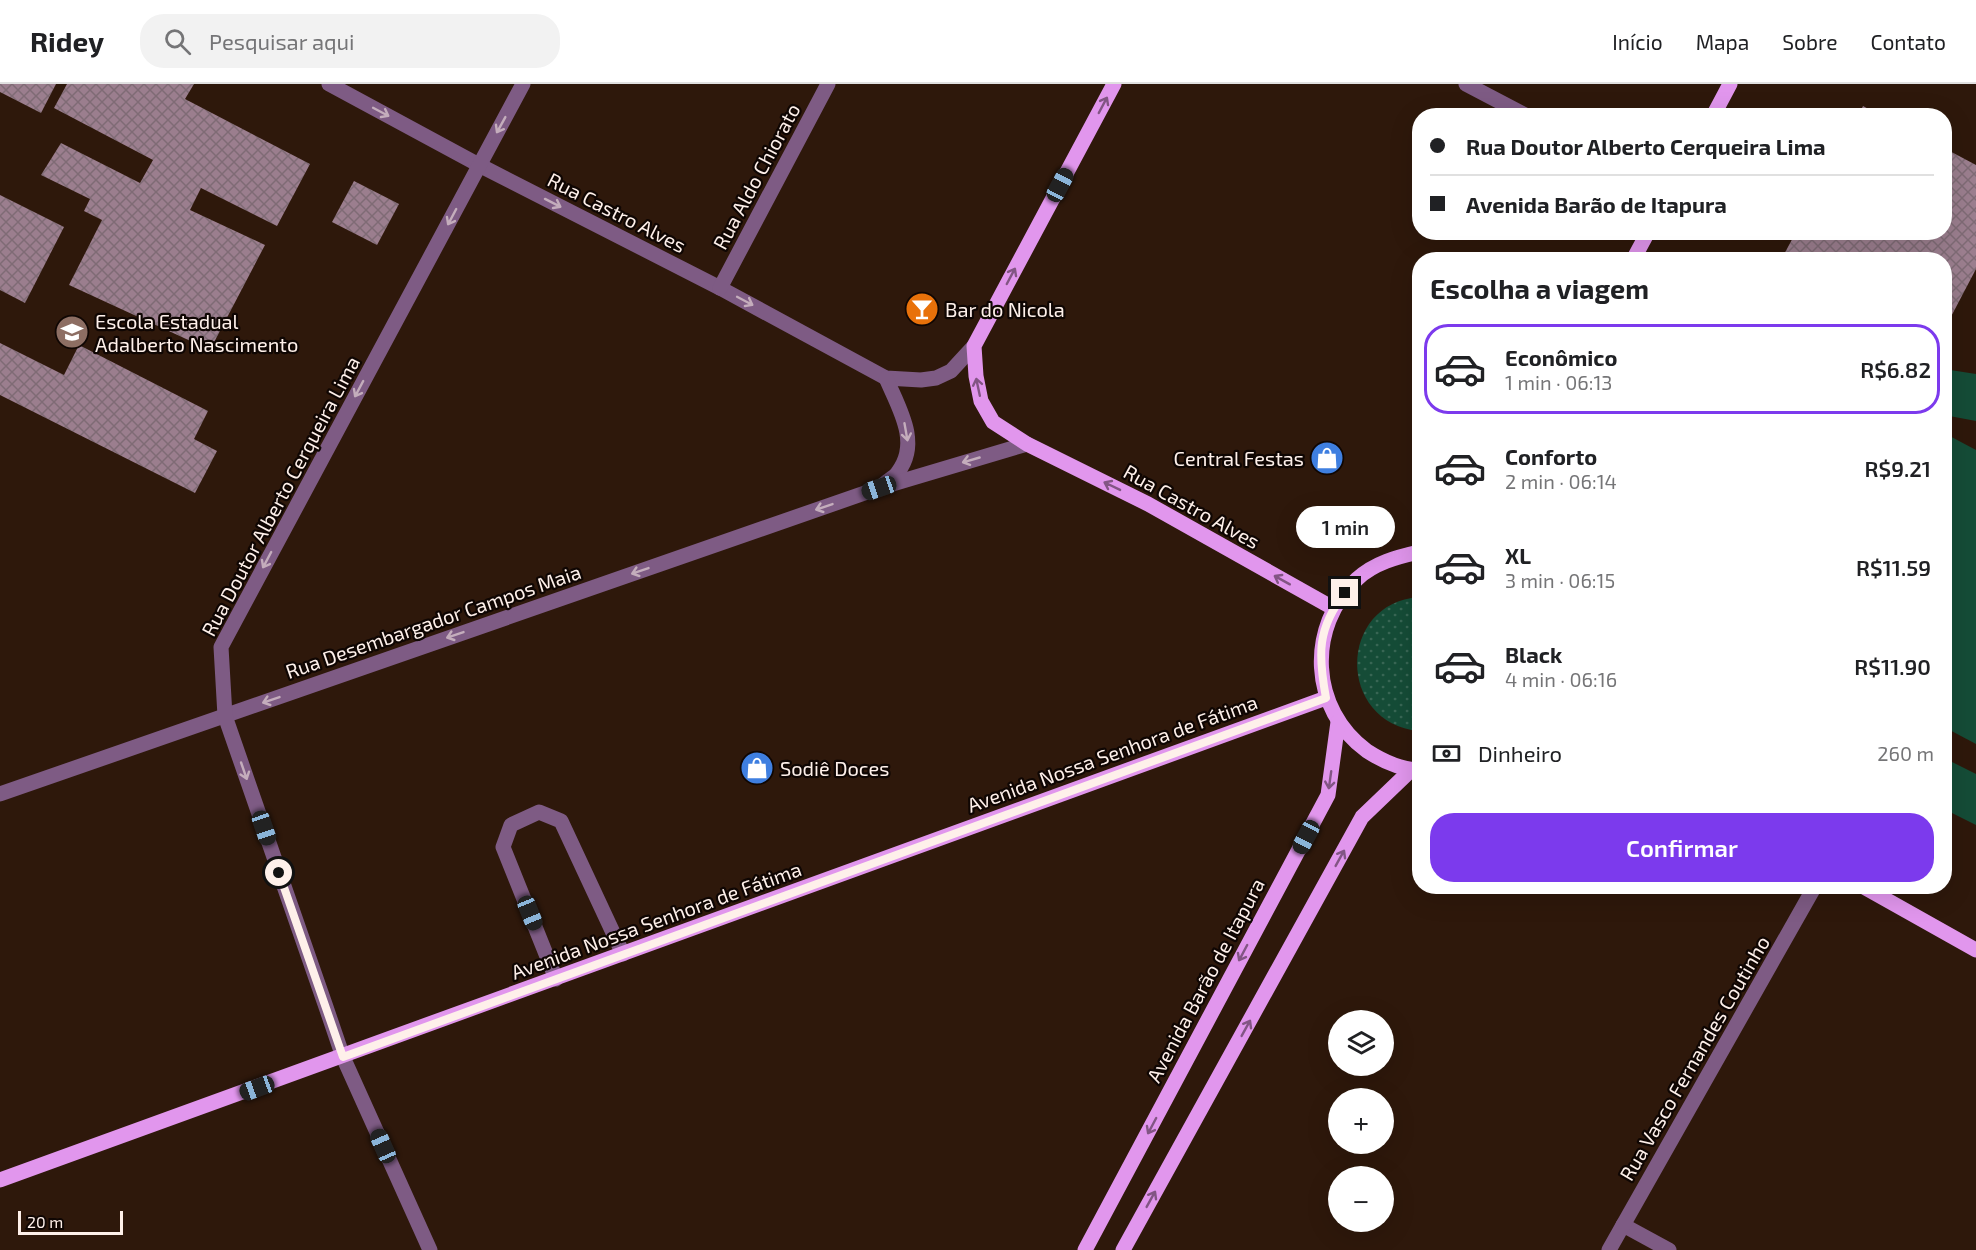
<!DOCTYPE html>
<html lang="pt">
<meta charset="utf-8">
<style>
body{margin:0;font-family:"Exo 2",sans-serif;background:#f2f2f2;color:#202124;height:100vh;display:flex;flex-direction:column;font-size:22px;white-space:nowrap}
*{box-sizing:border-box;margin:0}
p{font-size:20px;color:#757577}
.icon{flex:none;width:33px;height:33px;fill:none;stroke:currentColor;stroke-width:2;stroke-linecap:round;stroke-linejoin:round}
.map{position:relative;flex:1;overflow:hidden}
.drawer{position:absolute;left:1412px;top:168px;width:540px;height:642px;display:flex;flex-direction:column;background:#fff;border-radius:24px;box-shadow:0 6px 24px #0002}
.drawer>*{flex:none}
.top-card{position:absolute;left:1412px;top:24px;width:540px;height:132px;border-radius:24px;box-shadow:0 6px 24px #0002;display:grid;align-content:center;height:132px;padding:0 18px;background:#fff}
.controls{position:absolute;left:1328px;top:926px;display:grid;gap:12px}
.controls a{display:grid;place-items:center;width:66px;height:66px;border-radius:50%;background:#fff;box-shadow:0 6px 24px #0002;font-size:30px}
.scale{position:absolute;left:18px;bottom:15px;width:105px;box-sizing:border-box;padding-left:6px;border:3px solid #fef0ea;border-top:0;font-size:16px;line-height:21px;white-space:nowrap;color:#fef0ea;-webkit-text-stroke:4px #0f0603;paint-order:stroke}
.end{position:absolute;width:27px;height:27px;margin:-14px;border:8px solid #fef0ea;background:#111;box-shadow:0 0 0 3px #111}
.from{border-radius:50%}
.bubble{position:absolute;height:42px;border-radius:21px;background:#fff;box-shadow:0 6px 24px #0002;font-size:20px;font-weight:600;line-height:42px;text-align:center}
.car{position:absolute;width:18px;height:36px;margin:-18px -9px;border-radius:8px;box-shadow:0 0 4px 2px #0007;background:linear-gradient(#222 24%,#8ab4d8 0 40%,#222 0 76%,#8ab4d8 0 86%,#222 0)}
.top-card b{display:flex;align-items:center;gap:21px;height:57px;font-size:22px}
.top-card b+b{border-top:2px solid #e0e0e0}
.top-card i{width:15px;height:15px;background:#202124}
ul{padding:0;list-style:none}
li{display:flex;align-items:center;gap:18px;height:90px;margin:0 12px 9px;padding:0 6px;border:3px solid transparent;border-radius:24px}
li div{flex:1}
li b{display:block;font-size:22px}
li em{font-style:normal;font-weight:600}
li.on{border-color:#7c3aed}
li>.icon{width:54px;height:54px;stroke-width:1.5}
h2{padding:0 18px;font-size:27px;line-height:72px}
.pay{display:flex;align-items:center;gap:15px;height:66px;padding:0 18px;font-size:22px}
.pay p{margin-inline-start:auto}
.primary-button{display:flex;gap:12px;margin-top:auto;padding:12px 18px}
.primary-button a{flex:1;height:69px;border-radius:24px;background:#7c3aed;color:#fff;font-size:24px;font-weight:600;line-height:69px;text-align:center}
header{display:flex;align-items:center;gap:36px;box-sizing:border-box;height:84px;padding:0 30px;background:#fff;border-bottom:2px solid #e0e0e0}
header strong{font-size:28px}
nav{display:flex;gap:33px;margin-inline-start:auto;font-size:21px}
.search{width:420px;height:54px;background:#f2f2f2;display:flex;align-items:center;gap:15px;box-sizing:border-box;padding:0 21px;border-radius:24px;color:#757577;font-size:22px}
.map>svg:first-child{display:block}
.green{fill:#154c37}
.park{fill:url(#park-dots)}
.building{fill:url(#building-cross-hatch)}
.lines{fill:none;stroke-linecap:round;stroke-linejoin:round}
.minor{stroke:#7e5b84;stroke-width:15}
.major{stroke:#e196ed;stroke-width:15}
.oneway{stroke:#825584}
.oneway2{stroke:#c4adbc}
.route{stroke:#fef0ea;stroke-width:8}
.labels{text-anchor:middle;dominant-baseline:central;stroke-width:4.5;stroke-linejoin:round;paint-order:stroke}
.street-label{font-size:20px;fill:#fef0ea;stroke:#0f0603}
.poi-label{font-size:20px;fill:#fef0ea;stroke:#0f0603;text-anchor:start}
</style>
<header>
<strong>Ridey</strong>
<div class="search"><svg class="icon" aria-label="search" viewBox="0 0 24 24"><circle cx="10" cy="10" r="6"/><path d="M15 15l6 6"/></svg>Pesquisar aqui</div>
<nav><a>Início</a><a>Mapa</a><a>Sobre</a><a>Contato</a></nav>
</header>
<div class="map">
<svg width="1976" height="1166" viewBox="0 0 1976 1166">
<defs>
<pattern id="park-dots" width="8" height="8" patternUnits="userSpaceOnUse" patternTransform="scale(1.5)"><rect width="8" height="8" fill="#154c37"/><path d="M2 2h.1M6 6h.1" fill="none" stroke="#386654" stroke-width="1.8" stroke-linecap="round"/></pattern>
<pattern id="building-cross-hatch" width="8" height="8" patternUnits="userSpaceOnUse" patternTransform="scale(1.5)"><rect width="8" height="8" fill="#9b7e8e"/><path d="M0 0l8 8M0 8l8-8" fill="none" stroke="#7f6b75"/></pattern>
</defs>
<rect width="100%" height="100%" fill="#2e180b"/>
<!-- green -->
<g class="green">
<path d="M 1944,285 L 1976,290 L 1976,337 L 1944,331 Z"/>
<path d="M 1944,349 L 1976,366 L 1976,660 L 1944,643 Z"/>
<path d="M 1944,674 L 1976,690 L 1976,741 L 1944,725 Z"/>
</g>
<!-- park -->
<path class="park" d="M 1419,513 L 1419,647 C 1336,639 1337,519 1419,513 Z"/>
<!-- building -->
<g class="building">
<path d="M 0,0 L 56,0 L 41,29 L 0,8 Z"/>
<path d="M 67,0 L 194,0 L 185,15 L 310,80 L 277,142 L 201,104 L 190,126 L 265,161 L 210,266 L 69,201 L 102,136 L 84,127 L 90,115 L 41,91 L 61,59 L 140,99 L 153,76 L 54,24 Z"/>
<path d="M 1863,22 L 1881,32 L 1858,32 Z"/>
<path d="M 1944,64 L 1976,81 L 1976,185 L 1944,246 L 1944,176 L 1781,176 L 1796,148 L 1944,148 Z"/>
<path d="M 354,97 L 399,120 L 377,161 L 332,138 Z"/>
<path d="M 0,111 L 64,143 L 25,219 L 0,206 Z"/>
<path d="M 0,259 L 64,291 L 79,261 L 208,327 L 194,355 L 217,367 L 195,409 L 0,311 Z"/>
</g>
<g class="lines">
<!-- minor -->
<g class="minor">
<path d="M 329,0 L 479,81 L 720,204 L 886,294 L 921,296 L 936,294 L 951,287 L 974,262"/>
<path d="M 1466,0 L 1527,32"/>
<path d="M 720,204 L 828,0"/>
<path d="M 884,400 C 888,396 895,393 898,388 C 921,358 898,323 886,294"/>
<path d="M 0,710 L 879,404 L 1027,360"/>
<path d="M 556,895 L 503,763 L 511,741 L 539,728 L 561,737 L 623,870"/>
<path d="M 1623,1141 L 1669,1166"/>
<path d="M 430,1166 L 343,973 L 326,923 L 225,632 L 221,563 L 523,0"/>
<path d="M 1609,1166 L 1815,802"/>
</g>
<!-- major -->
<g class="major">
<path d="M 1114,0 L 974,262 L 976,292 L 981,317 L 993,338 L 1027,360 L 1148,420 L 1333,524"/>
<path d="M 1713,32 L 1730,0"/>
<path d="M 1633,176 L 1648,148"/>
<path d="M 1418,686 C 1400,685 1381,676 1367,667 C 1310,626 1306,543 1357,495 C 1374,479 1397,473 1419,468"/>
<path d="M 1862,802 L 1976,866"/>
<path d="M 0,1096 L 1326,614"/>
<path d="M 1085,1166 L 1328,711 L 1338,638"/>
<path d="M 1123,1166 L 1362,733 L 1411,686"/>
</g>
</g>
<!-- one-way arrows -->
<defs><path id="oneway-shaft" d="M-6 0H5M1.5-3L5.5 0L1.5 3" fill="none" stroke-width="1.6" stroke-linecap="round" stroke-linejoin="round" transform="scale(1.5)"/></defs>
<g class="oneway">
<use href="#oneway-shaft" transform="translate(1103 21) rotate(-62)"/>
<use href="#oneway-shaft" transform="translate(1011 192) rotate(-62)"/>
<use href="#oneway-shaft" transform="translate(978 303) rotate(-102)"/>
<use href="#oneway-shaft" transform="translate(1112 402) rotate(-154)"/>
<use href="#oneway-shaft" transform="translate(1282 496) rotate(-151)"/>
<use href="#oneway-shaft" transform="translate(1330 696) rotate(98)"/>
<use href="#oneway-shaft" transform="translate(1340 774) rotate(-61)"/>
<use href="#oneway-shaft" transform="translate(1243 869) rotate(118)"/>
<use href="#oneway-shaft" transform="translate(1246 944) rotate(-61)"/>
<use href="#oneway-shaft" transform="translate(1152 1042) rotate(118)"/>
<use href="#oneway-shaft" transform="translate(1151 1115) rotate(-61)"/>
</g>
<g class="oneway2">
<use href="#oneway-shaft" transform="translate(381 28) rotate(28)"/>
<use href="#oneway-shaft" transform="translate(501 41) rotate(119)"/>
<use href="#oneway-shaft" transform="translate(553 119) rotate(27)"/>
<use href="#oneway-shaft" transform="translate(452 133) rotate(118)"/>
<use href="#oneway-shaft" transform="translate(745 217) rotate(28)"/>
<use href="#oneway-shaft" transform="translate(359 305) rotate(118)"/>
<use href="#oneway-shaft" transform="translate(906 348) rotate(80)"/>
<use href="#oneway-shaft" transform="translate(971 376) rotate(164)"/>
<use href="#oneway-shaft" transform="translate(824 423) rotate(161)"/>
<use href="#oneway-shaft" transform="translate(267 476) rotate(118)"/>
<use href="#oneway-shaft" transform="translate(640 487) rotate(161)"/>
<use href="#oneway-shaft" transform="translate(455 551) rotate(161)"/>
<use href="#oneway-shaft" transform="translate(271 616) rotate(161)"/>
<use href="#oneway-shaft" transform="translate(244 687) rotate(71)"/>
</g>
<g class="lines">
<!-- route -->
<path class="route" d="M 279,789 L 343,973 L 1326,614 C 1318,571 1317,544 1345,509"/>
</g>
<!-- icons -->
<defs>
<g id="bar-disc" transform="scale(1.725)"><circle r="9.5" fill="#e8710a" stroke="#0f0603"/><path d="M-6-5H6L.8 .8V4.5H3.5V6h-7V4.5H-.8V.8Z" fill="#fff"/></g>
<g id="school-disc" transform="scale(1.725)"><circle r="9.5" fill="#8d6e63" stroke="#0f0603"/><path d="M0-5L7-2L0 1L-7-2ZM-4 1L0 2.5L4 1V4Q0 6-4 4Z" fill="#fff"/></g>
<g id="shop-disc" transform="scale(1.725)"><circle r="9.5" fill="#3f7fe0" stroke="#0f0603"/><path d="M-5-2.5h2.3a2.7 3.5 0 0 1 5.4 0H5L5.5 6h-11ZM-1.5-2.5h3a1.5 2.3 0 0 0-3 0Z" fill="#fff"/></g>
</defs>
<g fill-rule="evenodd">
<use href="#bar-disc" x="922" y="225"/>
<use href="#school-disc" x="72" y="248"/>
<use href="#shop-disc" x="1327" y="374"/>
<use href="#shop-disc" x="757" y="684"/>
</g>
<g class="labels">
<!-- street labels -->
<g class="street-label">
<text transform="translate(756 92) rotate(-62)">Rua Aldo Chiorato</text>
<text transform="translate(617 128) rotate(27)">Rua Castro Alves</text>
<text transform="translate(280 412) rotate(-62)">Rua Doutor Alberto Cerqueira Lima</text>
<text transform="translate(1192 422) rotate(29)">Rua Castro Alves</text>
<text transform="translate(433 537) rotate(-19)">Rua Desembargador Campos Maia</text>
<text transform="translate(1112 669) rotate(-20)">Avenida Nossa Senhora de Fátima</text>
<text transform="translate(656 836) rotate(-20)">Avenida Nossa Senhora de Fátima</text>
<text transform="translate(1205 896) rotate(-62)">Avenida Barão de Itapura</text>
<text transform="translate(1694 974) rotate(-60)">Rua Vasco Fernandes Coutinho</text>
</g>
<!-- poi labels -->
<g class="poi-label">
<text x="945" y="225">Bar do Nicola</text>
<text x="95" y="237">Escola Estadual<tspan x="95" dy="23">Adalberto Nascimento</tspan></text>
<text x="1304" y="374" text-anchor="end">Central Festas</text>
<text x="780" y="684">Sodiê Doces</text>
</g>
</g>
</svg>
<div class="controls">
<a><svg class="icon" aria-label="layers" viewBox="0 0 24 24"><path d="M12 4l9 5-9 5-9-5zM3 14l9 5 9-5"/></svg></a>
<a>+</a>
<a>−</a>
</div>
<div class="scale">20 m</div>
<i class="end from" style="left:279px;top:789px"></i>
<i class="end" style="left:1345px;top:509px"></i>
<div class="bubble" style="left:1296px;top:422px;width:99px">1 min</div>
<i class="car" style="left:1060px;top:101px;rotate:28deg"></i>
<i class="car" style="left:879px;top:404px;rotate:251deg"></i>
<i class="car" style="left:264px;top:744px;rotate:161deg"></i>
<i class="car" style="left:1306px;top:753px;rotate:208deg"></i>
<i class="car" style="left:530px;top:829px;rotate:158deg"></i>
<i class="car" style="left:257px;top:1004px;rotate:250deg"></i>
<i class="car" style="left:383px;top:1062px;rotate:336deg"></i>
<div class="top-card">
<b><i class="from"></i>Rua Doutor Alberto Cerqueira Lima</b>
<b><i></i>Avenida Barão de Itapura</b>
</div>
<section class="drawer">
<h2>Escolha a viagem</h2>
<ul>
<li class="on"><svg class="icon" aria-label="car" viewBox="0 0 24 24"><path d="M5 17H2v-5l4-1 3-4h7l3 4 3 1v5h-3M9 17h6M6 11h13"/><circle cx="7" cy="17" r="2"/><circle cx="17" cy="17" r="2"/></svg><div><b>Econômico</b><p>1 min · 06:13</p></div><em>R$6.82</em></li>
<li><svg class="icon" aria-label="car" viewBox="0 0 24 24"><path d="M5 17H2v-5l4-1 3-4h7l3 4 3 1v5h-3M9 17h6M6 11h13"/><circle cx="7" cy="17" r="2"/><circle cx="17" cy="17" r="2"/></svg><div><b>Conforto</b><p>2 min · 06:14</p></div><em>R$9.21</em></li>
<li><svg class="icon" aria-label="car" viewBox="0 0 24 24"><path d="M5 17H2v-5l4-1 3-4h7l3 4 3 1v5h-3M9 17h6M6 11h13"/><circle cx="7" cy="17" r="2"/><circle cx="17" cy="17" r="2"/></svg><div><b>XL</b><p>3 min · 06:15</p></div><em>R$11.59</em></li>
<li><svg class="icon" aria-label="car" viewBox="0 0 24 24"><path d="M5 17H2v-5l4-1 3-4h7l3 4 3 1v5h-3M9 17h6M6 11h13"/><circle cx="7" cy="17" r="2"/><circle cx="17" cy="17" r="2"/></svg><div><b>Black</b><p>4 min · 06:16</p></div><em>R$11.90</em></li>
</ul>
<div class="pay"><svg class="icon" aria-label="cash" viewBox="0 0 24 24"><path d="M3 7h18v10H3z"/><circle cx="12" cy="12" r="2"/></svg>Dinheiro<p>260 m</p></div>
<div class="primary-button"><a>Confirmar</a></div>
</section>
</div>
